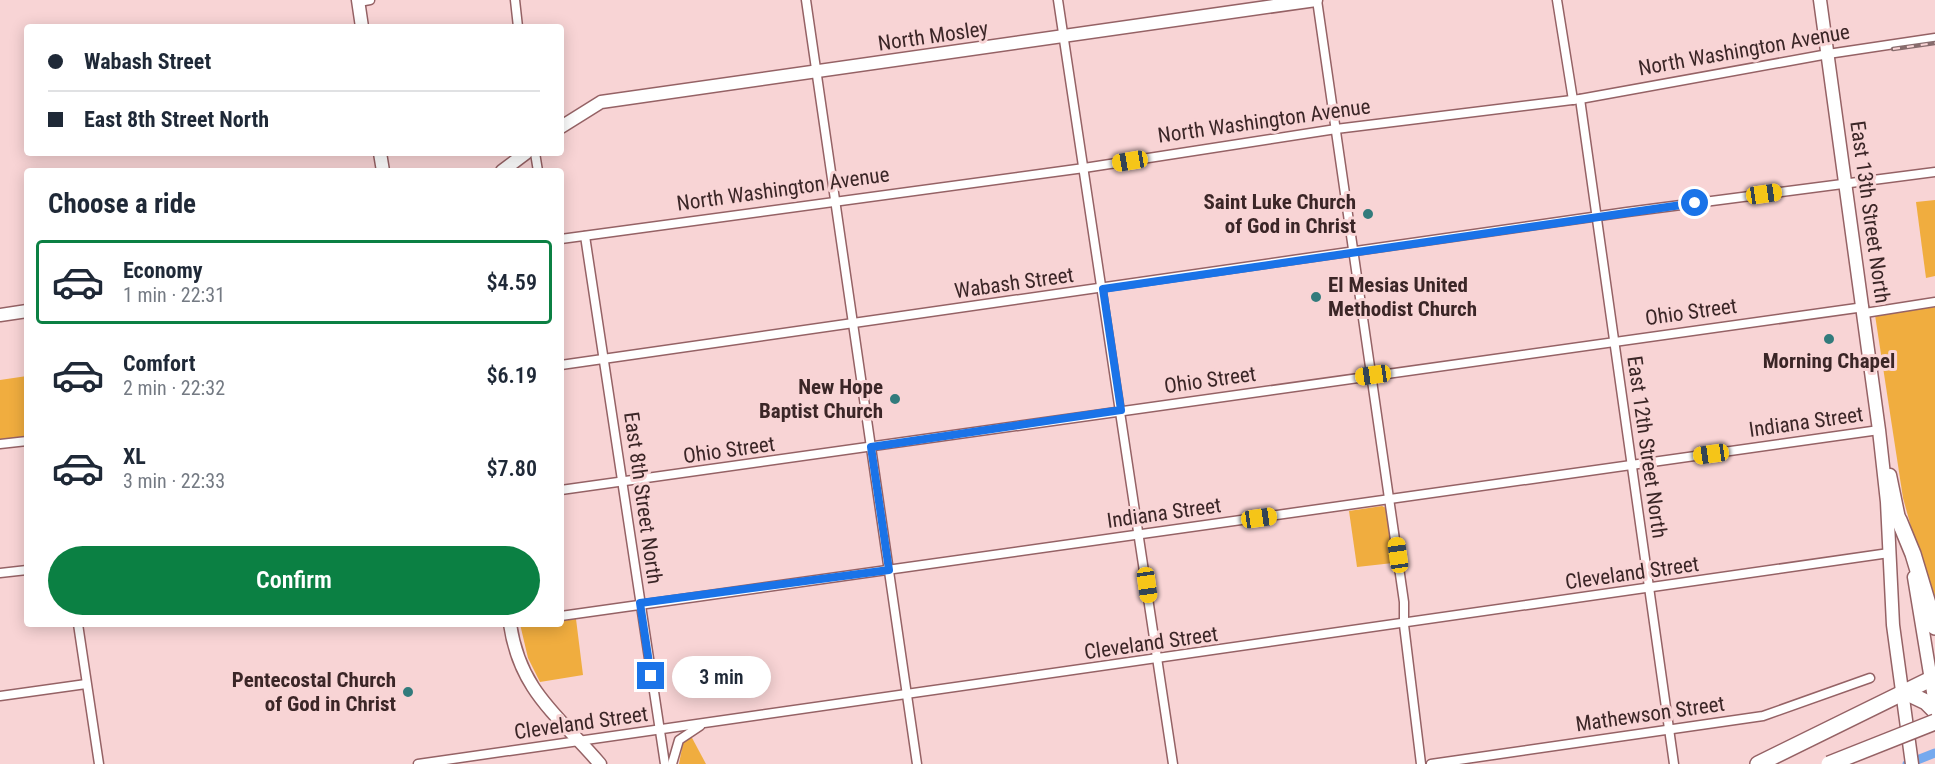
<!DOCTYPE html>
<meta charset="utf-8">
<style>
body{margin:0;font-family:"Roboto Condensed",sans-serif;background:#f6f6f7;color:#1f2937;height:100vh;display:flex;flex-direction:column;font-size:22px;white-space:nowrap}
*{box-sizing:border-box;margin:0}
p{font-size:20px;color:#747a83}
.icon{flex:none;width:33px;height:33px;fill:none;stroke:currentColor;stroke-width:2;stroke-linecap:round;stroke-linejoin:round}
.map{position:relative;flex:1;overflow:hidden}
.side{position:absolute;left:24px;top:168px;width:540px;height:459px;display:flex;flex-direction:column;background:#fff;border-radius:6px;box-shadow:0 3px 15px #0003}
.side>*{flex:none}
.guide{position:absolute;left:24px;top:24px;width:540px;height:132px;border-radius:6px;box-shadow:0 3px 15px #0003;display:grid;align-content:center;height:132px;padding:0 24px;background:#fff}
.end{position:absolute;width:27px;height:27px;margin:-14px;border:8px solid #1a73e8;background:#fff;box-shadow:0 0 0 3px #fff}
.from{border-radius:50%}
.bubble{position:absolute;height:42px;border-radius:21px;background:#fff;box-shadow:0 3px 15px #0003;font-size:20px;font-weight:600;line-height:42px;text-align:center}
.car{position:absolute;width:18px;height:36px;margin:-18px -9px;border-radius:8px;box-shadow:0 0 4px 2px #0007;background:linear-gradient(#f5c518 24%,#345 0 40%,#f5c518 0 76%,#345 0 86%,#f5c518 0)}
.guide b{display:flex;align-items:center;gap:21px;height:57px;font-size:22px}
.guide b+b{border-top:2px solid #e0e1e3}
.guide i{width:15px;height:15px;background:#1f2937}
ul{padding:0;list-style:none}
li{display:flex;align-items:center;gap:18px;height:84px;margin:0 12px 9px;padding:0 12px;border:3px solid transparent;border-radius:6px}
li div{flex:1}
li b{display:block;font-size:22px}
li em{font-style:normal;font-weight:600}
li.active{border-color:#0b8043}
li>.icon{width:54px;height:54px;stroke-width:1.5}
h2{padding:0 24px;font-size:27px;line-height:72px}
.action{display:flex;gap:12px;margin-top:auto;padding:12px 24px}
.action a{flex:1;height:69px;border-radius:36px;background:#0b8043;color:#fff;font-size:24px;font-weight:600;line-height:69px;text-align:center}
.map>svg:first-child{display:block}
.green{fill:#f0ad3f}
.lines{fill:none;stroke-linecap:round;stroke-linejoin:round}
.canal{stroke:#75a9ee;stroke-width:9}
.street-casing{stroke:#956265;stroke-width:11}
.secondary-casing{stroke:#956265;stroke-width:15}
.highway-casing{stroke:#956265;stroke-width:18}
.street{stroke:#fff;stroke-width:8}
.secondary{stroke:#fff;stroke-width:12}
.highway{stroke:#fff;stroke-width:15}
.rail-casing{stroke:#876c6d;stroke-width:4.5}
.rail{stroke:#f8d4d5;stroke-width:2;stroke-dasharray:7;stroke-linecap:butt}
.highway-bridge-casing{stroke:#956265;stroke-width:18;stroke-linecap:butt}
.highway-bridge{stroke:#fff;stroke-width:15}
.route{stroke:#1a73e8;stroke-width:8}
.poi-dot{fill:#327b7c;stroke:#f8d4d5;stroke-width:2}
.labels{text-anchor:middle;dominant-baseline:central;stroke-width:6;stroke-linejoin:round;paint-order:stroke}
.street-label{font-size:21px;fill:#3b2627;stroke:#f8d4d5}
.poi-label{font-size:21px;font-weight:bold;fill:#3b2627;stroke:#f8d4d5;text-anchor:end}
</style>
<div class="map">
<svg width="1935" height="764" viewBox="0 0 1935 764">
<rect width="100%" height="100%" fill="#f8d4d5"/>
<!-- green -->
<g class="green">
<path d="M 1935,200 L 1935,276 L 1926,278 L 1916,202 Z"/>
<path d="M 1935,307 L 1935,613 L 1903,498 L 1875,315 Z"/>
<path d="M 27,376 L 27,436 L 0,440 L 0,380 Z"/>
<path d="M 1382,506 L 1386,508 L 1393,563 L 1357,567 L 1349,511 Z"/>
<path d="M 576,619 L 583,675 L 540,682 L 528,658 L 520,624 L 561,624 L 561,621 Z"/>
<path d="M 691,736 L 706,764 L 679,764 L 683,743 Z"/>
</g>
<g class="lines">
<!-- canal -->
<path class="canal" d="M 1907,764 L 1935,753"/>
<!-- street casing -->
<g class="street-casing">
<g id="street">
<path d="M 515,0 L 518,27"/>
<path d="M 806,0 L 917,764"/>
<path d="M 1058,0 L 1173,764"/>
<path d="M 1317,0 L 1404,602 L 1404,625 L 1421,764"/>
<path d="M 1557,0 L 1573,100"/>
<path d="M 359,2 L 370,0"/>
<path d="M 1580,99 L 1674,764"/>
<path d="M 535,153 L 538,171"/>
<path d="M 585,236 L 665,764"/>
<path d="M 561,239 L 1084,168 L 1336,129 L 1580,99 L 1828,54 L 1935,38"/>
<path d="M 1865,313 L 1935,302"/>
<path d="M 561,365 L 1627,212 L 1935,172"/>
<path d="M 0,444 L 27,441"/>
<path d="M 561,490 L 1864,307"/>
<path d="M 0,573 L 27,570"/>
<path d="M 561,616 L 1879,430"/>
<path d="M 78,624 L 99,764"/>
<path d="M 0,696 L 86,684"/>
<path d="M 418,764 L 1889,553"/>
<path d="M 672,764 L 679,740 L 700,726"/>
<path d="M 1431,764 L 1763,716 L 1870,678"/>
</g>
</g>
<!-- secondary casing -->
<g class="secondary-casing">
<g id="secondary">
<path d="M 358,0 L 362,27"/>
<path d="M 1820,0 L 1879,430 L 1887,502 L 1893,625 L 1912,764"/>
<path d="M 561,127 L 601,102 L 1316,0"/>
<path d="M 380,153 L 383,171"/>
<path d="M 502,171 L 526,153"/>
<path d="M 0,315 L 27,311"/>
<path d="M 1890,475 L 1901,528"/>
<path d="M 1914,577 L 1935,704"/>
<path d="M 510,624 C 520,692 559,716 600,764"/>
</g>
</g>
<!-- highway casing -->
<g class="highway-casing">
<g id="highway">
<path d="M 1899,520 L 1913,554 L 1935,627"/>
<path d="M 1903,691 L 1926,702 L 1935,711"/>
<path d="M 1758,764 L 1935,677"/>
</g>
</g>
<!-- street -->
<use href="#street" class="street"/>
<!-- secondary -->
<use href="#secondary" class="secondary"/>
<!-- highway -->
<use href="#highway" class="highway"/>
<!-- rail casing -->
<g class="rail-casing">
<path id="rail" d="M 1893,49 L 1935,43"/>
</g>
<!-- rail -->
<use href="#rail" class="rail"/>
<!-- highway-bridge casing -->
<g class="highway-bridge-casing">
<path id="highway-bridge" d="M 1829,764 L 1935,722"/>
</g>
<!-- highway-bridge -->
<use href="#highway-bridge" class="highway-bridge"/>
</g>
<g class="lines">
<!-- route -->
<path class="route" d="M 651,676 L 640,603 L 889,570 L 871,447 L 1121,410 L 1103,289 L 1695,203"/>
</g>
<!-- markers -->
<g class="poi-dot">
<circle cx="1368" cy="214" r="6"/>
<circle cx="1316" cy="297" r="6"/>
<circle cx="1829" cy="339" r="6"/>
<circle cx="895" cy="399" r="6"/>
<circle cx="408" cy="692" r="6"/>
</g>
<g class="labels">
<!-- street labels -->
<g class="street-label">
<text transform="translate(933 36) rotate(-8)">North Mosley</text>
<text transform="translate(1744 50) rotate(-10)">North Washington Avenue</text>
<text transform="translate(1264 121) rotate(-8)">North Washington Avenue</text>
<text transform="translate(783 189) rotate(-8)">North Washington Avenue</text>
<text transform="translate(1870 212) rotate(82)">East 13th Street North</text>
<text transform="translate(1014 283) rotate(-8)">Wabash Street</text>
<text transform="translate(1691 312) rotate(-8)">Ohio Street</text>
<text transform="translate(1210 380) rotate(-8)">Ohio Street</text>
<text transform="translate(1806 422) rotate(-8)">Indiana Street</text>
<text transform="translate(1647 447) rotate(82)">East 12th Street North</text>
<text transform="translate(729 450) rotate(-8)">Ohio Street</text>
<text transform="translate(643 498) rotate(82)">East 8th Street North</text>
<text transform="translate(1164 513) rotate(-8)">Indiana Street</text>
<text transform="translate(1632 573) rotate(-8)">Cleveland Street</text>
<text transform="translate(1151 643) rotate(-8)">Cleveland Street</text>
<text transform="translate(1650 714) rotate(-8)">Mathewson Street</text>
<text transform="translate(581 723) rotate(-8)">Cleveland Street</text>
</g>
<!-- poi labels -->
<g class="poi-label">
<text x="1356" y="202">Saint Luke Church<tspan x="1356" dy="24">of God in Christ</tspan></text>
<text x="1328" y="285" text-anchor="start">El Mesias United<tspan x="1328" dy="24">Methodist Church</tspan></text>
<text x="1829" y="361" text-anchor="middle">Morning Chapel</text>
<text x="883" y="387">New Hope<tspan x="883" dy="24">Baptist Church</tspan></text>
<text x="396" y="680">Pentecostal Church<tspan x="396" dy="24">of God in Christ</tspan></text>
</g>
</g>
</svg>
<i class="end from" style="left:1695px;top:203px"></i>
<i class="end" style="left:651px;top:676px"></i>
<div class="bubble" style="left:672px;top:656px;width:99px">3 min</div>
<i class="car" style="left:1130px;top:161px;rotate:261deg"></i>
<i class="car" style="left:1764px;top:194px;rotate:82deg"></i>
<i class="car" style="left:1373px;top:375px;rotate:262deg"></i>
<i class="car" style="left:1711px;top:454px;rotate:262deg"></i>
<i class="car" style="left:1259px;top:518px;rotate:82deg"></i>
<i class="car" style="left:1398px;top:555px;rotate:352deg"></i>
<i class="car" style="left:1147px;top:585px;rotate:172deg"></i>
<div class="guide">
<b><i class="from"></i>Wabash Street</b>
<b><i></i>East 8th Street North</b>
</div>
<section class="side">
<h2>Choose a ride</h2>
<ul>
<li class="active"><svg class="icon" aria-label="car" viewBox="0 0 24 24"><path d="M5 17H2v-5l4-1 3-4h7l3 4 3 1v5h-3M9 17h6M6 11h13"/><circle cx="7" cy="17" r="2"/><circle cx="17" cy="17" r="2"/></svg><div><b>Economy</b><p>1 min · 22:31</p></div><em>$4.59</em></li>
<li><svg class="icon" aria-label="car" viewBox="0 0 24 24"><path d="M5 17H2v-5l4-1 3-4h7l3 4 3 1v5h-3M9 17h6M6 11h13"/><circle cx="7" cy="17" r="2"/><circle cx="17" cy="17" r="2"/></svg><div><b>Comfort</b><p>2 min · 22:32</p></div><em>$6.19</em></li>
<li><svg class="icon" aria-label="car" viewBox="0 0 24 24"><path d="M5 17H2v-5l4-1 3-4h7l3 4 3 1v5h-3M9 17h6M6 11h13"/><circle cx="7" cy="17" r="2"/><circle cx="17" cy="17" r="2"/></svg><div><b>XL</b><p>3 min · 22:33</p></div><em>$7.80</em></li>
</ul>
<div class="action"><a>Confirm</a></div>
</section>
</div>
